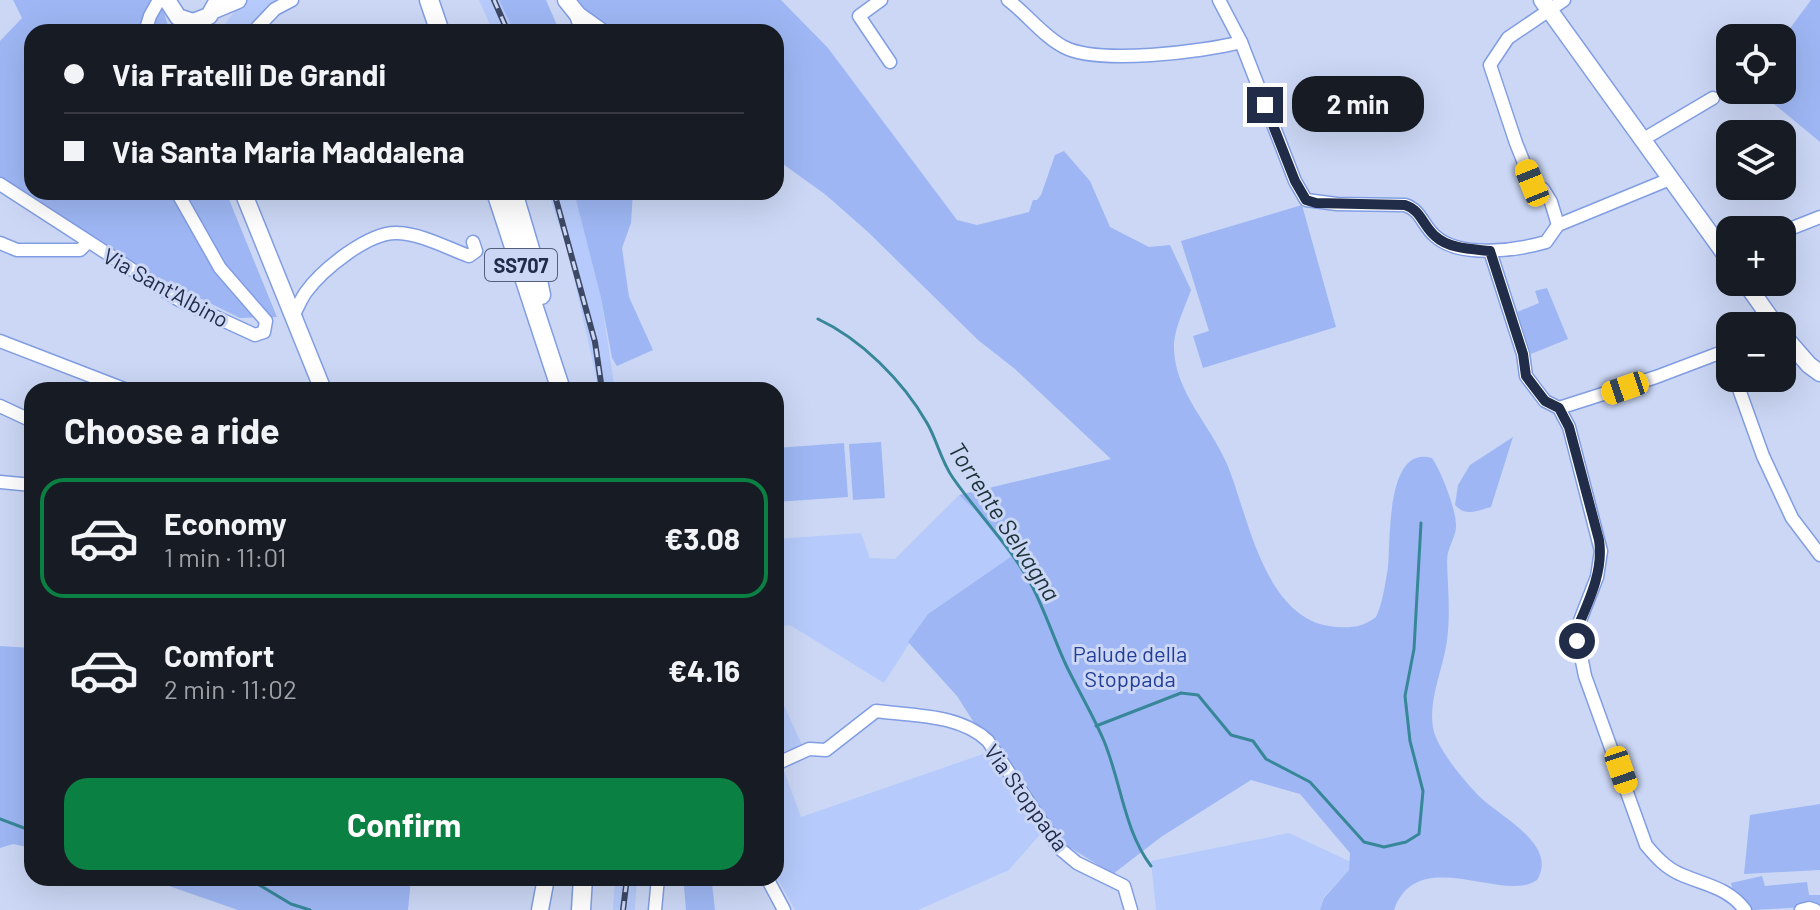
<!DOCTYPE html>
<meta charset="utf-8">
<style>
body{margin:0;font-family:Barlow,sans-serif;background:#242831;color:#f1f3f6;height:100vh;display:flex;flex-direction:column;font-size:30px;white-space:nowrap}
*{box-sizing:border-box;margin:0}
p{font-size:26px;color:#9ea1a6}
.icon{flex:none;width:44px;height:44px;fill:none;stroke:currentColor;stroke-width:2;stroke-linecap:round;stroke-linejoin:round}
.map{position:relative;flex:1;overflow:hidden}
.panel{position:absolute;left:24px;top:382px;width:760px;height:504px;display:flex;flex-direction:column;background:#171b24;border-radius:24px;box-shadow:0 8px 32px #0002}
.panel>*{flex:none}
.hud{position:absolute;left:24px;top:24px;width:760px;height:176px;border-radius:24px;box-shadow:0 8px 32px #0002;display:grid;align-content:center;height:176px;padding:0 40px;background:#171b24}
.fabs{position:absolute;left:1716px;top:24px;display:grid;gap:16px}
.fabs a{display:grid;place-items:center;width:80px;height:80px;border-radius:16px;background:#171b24;box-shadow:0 8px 32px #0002;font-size:40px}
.end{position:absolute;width:36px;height:36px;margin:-18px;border:10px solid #212c49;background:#fff;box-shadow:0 0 0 4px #fff}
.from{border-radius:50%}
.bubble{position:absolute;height:56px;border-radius:24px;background:#171b24;box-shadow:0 8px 32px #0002;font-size:26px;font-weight:700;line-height:56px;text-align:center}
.car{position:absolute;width:24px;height:48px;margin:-24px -12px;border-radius:10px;box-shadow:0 0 6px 2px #0007;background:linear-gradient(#f5c518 24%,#345 0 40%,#f5c518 0 76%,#345 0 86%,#f5c518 0)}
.hud b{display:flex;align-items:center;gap:28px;height:76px;font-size:30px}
.hud b+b{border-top:2px solid #363941}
.hud i{width:20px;height:20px;background:#f1f3f6}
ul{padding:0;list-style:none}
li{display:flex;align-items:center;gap:24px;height:120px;margin:0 16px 12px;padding:0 24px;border:4px solid transparent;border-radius:24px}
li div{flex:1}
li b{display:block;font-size:30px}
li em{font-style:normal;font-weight:700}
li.on{border-color:#0b8043}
li>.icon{width:72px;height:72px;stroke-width:1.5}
h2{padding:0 40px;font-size:36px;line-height:96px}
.action{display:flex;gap:16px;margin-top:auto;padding:16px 40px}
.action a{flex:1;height:92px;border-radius:24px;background:#0b8043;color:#fff;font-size:32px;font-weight:700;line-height:92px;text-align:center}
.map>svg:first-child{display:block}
.built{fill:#b6cbfb}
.green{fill:#9eb7f4}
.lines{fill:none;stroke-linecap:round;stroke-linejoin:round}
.stream{stroke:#378799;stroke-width:3}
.minor-casing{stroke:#819de3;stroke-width:15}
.major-casing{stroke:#819de3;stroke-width:19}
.highway-casing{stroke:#819de3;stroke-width:21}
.minor{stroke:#fff;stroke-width:12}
.major{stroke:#fff;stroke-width:16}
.highway{stroke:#fff;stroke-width:18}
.rail-casing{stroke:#3d4865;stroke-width:6}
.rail{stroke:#cbd7f5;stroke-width:3;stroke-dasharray:9;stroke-linecap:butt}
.route{stroke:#212c49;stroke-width:10}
.labels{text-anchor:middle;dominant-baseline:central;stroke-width:6;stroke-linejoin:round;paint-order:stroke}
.shield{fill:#cbd7f5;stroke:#545f7d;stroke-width:2}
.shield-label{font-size:20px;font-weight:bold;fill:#212c49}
.street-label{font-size:22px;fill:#212c49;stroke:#cbd7f5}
.park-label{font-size:22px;fill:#233d99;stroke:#cbd7f5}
.water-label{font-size:24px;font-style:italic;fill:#1a3236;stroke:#cbd7f5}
</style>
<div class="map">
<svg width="1820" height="910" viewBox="0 0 1820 910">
<rect width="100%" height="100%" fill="#cbd7f5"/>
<!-- built -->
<g class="built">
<path d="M 243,0 L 283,0 L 253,32 L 219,32 Z"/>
<path d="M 479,0 L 499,0 L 514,32 L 493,32 Z"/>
<path d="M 548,192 L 574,192 L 601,298 L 615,390 L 599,390 L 568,252 Z"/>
<path d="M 959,495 L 1019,551 L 928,614 L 884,683 L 790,625 L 776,627 L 776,539 L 861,533 L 870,558 L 895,559 Z"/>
<path d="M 776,688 L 803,747 L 776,759 Z"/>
<path d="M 992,751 L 1043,831 L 1009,870 L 918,910 L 795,910 L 776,876 L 776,774 L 784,771 L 801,817 Z"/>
<path d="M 1289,833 L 1351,862 L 1349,870 L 1324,897 L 1320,910 L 1156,910 L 1151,861 Z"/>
<path d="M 615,878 L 637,878 L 635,910 L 613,910 Z"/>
</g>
<!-- green -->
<g class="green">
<path d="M 13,0 L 160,0 L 170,32 L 32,32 L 32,192 L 226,192 L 277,317 L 240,318 L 145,271 L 0,177 L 0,41 L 22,18 Z"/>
<path d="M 499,0 L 546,0 L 560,32 L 514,32 Z"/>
<path d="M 573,0 L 781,0 L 828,48 L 957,220 L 977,225 L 1029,212 L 1033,200 L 1037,200 L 1041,195 L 1055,155 L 1064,151 L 1090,181 L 1110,227 L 1149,247 L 1170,245 L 1191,290 C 1185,307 1173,331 1174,349 C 1175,392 1211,426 1227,464 C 1249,517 1264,622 1336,627 C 1352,628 1363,627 1376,617 C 1383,603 1385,583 1388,568 C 1391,542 1385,444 1432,458 C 1441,471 1457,511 1456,527 C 1456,537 1447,547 1447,562 C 1448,591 1451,618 1446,647 C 1441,674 1427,705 1434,732 C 1440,752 1465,782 1480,797 C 1499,816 1559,845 1537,880 C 1504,904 1417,843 1394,910 L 1320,910 L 1324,898 L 1349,870 L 1350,853 L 1300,794 L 1251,780 L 1161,837 L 1113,874 L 1043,831 L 957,696 L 908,642 L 928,614 L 1019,551 L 959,495 L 1111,459 L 1015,369 L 978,340 L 868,232 L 826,195 L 776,159 L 776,32 L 602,32 Z"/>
<path d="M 1811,0 L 1820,0 L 1820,142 L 1757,90 L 1782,90 L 1782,39 Z"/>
<path d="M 574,192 L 633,192 L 631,223 L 622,248 L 629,297 L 653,350 L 617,366 L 612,358 L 601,298 Z"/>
<path d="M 1302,205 L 1336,327 L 1203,368 L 1193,336 L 1209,331 L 1181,241 Z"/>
<path d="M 1547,288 L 1568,339 L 1531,354 L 1517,312 L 1539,303 L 1535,291 Z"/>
<path d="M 1513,437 L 1491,507 C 1476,511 1466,517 1455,505 L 1458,485 L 1470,465 Z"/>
<path d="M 881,442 L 885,498 L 853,500 L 849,444 Z"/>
<path d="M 844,443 L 848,497 L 776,502 L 776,448 Z"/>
<path d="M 0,646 L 32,648 L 32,848 L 13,844 L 0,848 Z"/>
<path d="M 1820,804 L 1820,870 L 1744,874 L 1750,815 Z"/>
<path d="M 1762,876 L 1765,886 L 1807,882 L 1809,895 L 1820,895 L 1820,910 C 1808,905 1766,910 1749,910 L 1733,891 L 1731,883 Z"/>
<path d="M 146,878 L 411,878 L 408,910 L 238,910 Z"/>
<path d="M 712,884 L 715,910 L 686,910 L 684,886 Z"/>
</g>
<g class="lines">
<!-- stream -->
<g class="stream">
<path d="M 818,319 C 861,339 903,381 927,423 C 937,440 941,461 953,478 C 978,514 1011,547 1032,586 C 1045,611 1054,639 1066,665 C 1078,690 1093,715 1104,741 C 1121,782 1124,830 1151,866"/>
<path d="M 1096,726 L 1181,693 L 1198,695 L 1231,735 L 1253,741 L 1266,759 L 1310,782 L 1364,842 L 1384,847 L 1406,842 L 1419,834 L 1423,791 L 1410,741 L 1405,696 L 1414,649 L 1421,523"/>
<path d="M 0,819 L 32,831"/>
<path d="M 248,878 L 291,904 L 310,910"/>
</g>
<!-- minor casing -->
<g class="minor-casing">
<g id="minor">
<path d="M 881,0 L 859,16 L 890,62"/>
<path d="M 1008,0 C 1027,14 1044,37 1064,47 C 1098,65 1203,52 1241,42"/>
<path d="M 1219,0 L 1241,42 L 1295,181 L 1306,200 L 1337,204 L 1405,205 C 1421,210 1423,226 1435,236 C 1460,259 1518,250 1546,242 L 1558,225 L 1670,179"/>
<path d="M 145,32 L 150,16 L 159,0"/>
<path d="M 253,32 L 275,9 L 292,0"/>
<path d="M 1642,140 L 1713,98"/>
<path d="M 0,184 L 179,300 L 255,335 L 264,332 L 266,321 L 220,268 L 177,192"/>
<path d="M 1558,225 L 1551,202 L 1543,189 L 1532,183 L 1516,143 L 1490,65 L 1508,38 L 1564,0"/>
<path d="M 1782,232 L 1820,217"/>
<path d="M 0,243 L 17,250 L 80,250 L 88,242"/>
<path d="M 1490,251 L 1523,354 L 1526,376 L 1545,401 L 1559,408"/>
<path d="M 294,314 C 298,307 301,299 306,292 C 322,270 369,231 398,233 C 422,234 447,248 469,256 L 476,251 L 473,242"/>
<path d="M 0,341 L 127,390"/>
<path d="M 1730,349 L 1656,377 L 1559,408 L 1569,427 L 1601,551 L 1597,577 L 1576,631 L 1585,676 L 1646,845 C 1656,857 1666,868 1680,874 C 1704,885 1728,887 1745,910"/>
<path d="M 1735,378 L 1763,456 L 1792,518 L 1820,555"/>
<path d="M 0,406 L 32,421"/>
<path d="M 0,482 L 32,485"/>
<path d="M 776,764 L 809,749 L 826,750 L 876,711 C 913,716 960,714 988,741 L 1059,848 L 1077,863 L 1124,886 L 1131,910"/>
<path d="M 767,878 L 784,910"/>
<path d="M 655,910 L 658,878"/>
<path d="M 1801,910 L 1809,908 L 1815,910"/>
</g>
</g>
<!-- major casing -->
<g class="major-casing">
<g id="major">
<path d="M 167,0 L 178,17 L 193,22 L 209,16 L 218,0"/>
<path d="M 566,0 L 578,15 L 584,32"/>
<path d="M 1542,0 L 1730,261"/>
<path d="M 214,10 L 238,0"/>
<path d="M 578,15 L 602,32"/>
<path d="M 243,192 L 323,390"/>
<path d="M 1745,282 L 1776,326"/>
<path d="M 1782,334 L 1809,365 L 1820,373"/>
<path d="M 540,910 L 546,878"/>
</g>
</g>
<!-- highway casing -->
<g class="highway-casing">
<g id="highway">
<path d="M 429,0 L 440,32"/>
<path d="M 496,192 L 561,390"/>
<path d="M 513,192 L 535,266 L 541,295"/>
<path d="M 581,910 L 583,878"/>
</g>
</g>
<!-- minor -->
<use href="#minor" class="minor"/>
<!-- major -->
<use href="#major" class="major"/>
<!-- highway -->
<use href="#highway" class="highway"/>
<!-- rail casing -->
<g class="rail-casing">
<g id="rail">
<path d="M 494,0 L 508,32"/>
<path d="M 554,192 L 595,342 L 602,390"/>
<path d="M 623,910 L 627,878"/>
</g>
</g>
<!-- rail -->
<use href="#rail" class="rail"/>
</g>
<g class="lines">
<!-- route -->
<path class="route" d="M 1265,105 L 1295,181 L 1306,200 L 1316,203 L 1405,205 C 1421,210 1423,226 1435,236 C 1449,249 1472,249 1490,251 L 1523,354 L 1526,376 L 1545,401 L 1559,408 L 1569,427 L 1599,540 C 1604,571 1588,603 1576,631 L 1577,641"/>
</g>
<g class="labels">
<!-- shield labels -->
<rect class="shield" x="485" y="249" width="72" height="32" rx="6"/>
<g class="shield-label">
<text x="521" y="265">SS707</text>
</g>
<!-- street labels -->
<g class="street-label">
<text transform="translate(166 287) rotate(29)">Via Sant'Albino</text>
<text transform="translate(1027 797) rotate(54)">Via Stoppada</text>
</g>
<!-- park labels -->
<g class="park-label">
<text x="1130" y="653">Palude della<tspan x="1130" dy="25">Stoppada</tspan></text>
</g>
<!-- water labels -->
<g class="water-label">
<text transform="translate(1005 521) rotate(57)">Torrente Selvagna</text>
</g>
</g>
</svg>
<div class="fabs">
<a><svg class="icon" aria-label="locate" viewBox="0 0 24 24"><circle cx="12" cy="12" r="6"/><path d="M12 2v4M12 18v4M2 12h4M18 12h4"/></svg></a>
<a><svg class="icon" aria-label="layers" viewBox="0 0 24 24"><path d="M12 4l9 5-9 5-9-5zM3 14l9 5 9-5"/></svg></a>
<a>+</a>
<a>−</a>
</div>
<i class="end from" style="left:1577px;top:641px"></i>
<i class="end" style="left:1265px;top:105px"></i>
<div class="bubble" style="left:1292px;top:76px;width:132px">2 min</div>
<i class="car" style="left:1532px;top:183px;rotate:338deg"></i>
<i class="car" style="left:1625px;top:388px;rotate:251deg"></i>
<i class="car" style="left:1621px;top:770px;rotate:161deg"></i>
<div class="hud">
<b><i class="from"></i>Via Fratelli De Grandi</b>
<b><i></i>Via Santa Maria Maddalena</b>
</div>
<section class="panel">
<h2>Choose a ride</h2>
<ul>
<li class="on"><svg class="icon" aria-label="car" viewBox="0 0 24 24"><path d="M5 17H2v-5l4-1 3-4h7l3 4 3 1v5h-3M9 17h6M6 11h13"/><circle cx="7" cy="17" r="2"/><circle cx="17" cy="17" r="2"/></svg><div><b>Economy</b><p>1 min · 11:01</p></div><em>€3.08</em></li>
<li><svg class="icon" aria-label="car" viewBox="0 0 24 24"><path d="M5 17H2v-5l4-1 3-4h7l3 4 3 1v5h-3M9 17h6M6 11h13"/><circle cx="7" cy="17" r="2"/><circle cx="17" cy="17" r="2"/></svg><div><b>Comfort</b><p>2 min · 11:02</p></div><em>€4.16</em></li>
</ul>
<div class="action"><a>Confirm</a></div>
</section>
</div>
